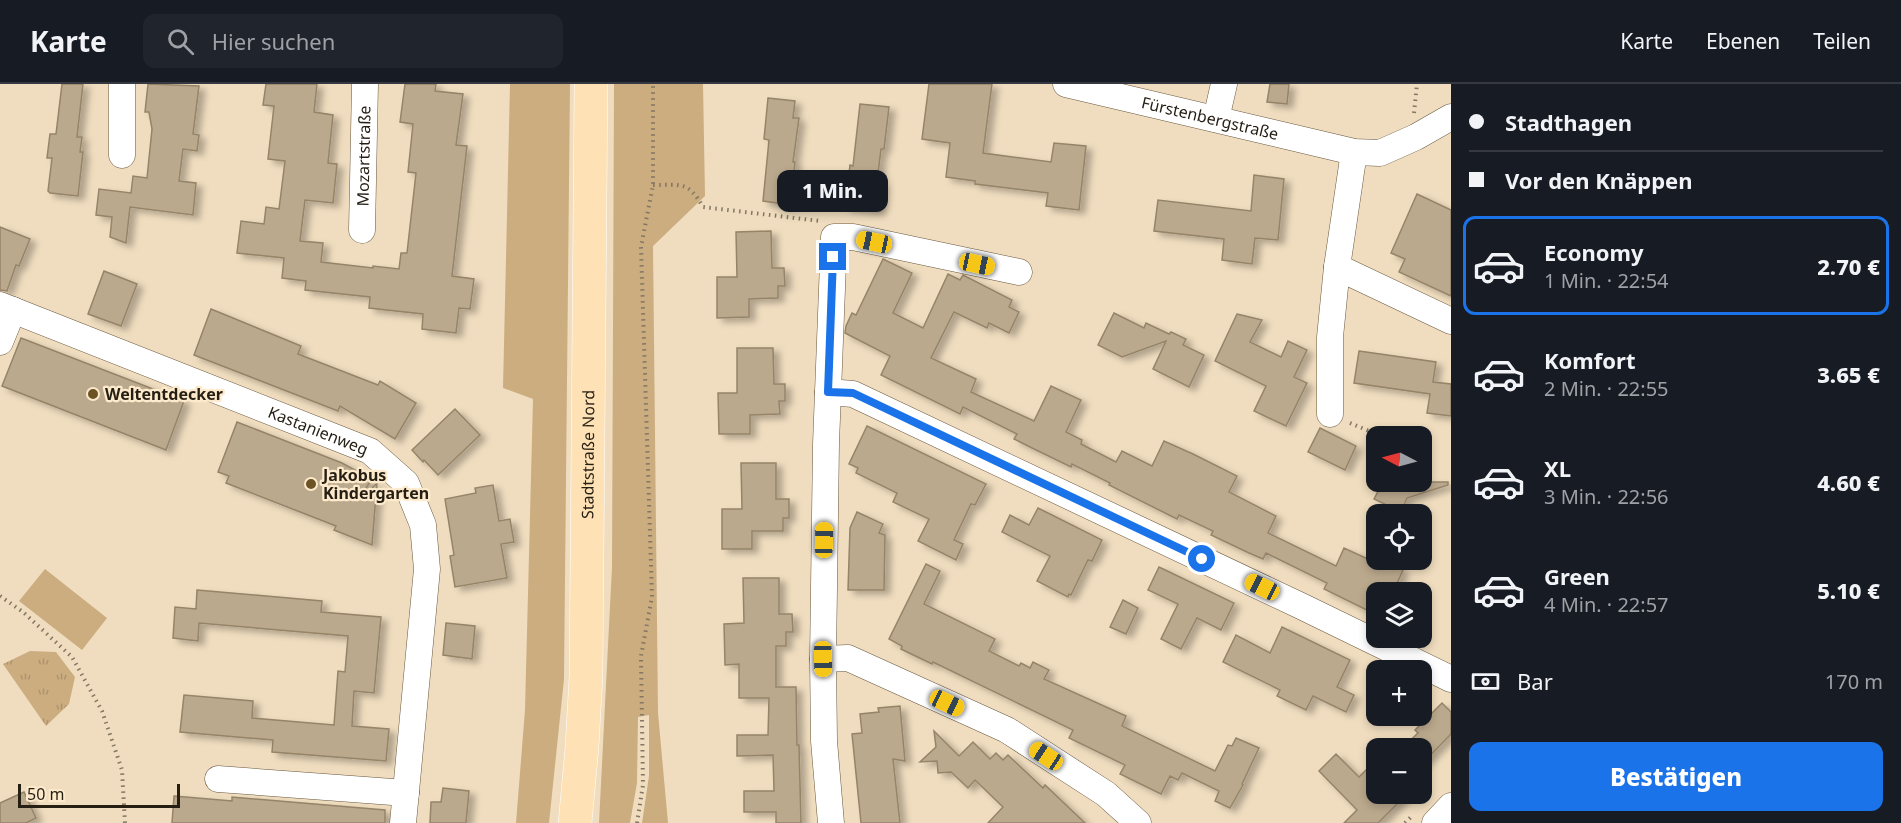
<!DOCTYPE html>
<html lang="de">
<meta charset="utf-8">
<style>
body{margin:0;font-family:"Noto Sans",sans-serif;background:#20242c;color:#f1f3f6;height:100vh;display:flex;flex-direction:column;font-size:22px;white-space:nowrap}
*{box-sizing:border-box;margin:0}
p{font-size:20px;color:#9ea1a6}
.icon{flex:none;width:33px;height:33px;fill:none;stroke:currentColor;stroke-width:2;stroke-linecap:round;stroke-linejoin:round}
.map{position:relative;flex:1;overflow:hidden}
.side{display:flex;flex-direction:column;background:#171b24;width:450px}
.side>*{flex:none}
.hud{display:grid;align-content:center;height:132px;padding:0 18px;background:#171b24}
.needle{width:39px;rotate:276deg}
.fabs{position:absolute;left:1366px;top:342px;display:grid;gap:12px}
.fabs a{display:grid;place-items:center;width:66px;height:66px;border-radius:12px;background:#171b24;box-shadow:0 3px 9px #0003;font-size:30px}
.scale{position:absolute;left:18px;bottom:15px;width:162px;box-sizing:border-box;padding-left:6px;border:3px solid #251e13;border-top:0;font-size:16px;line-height:21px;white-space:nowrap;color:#251e13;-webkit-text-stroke:4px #fdeacc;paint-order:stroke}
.end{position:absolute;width:27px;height:27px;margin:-14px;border:8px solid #1a73e8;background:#fff;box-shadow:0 0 0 3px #fff}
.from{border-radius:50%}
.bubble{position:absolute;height:42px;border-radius:12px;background:#171b24;box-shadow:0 3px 9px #0003;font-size:20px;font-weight:800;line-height:42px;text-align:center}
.car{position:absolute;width:18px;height:36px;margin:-18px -9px;border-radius:8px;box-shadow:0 0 4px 2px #0007;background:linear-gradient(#f5c518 24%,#345 0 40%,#f5c518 0 76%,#345 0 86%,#f5c518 0)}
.hud b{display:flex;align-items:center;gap:21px;height:57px;font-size:22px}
.hud b+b{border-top:2px solid #363941}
.hud i{width:15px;height:15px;background:#f1f3f6}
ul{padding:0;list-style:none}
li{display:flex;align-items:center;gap:18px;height:99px;margin:0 12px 9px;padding:0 6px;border:3px solid transparent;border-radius:12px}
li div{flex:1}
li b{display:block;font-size:22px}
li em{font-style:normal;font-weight:800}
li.current{border-color:#1a73e8}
li>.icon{width:54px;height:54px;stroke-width:1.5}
.pay{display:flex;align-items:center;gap:15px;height:66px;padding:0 18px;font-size:22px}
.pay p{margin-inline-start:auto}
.primary-button{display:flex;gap:12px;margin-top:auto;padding:12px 18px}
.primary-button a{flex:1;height:69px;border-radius:12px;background:#1a73e8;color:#fff;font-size:24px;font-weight:800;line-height:69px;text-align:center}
header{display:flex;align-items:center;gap:36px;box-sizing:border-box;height:84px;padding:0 30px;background:#171b24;border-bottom:2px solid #363941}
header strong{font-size:28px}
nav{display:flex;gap:33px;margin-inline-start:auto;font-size:21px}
.search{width:420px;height:54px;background:#20242c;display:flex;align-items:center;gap:15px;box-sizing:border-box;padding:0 21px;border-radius:12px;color:#9ea1a6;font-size:22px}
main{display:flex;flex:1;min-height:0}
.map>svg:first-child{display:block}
.green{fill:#cbad80}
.park{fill:url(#park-tufts)}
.building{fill:#bba98d;stroke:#968469;stroke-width:1.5;filter:url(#shadow)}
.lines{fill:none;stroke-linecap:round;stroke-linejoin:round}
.minor-casing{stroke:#68573e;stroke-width:27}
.major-casing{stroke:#fff;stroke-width:34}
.path{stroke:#837662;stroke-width:4;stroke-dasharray:1.5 4.5;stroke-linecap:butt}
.minor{stroke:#fff;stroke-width:26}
.major{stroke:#fee2b6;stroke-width:33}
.route{stroke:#1a73e8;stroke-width:8}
.poi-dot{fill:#6d5224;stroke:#fdeacc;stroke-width:2}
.labels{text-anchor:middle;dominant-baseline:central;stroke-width:4.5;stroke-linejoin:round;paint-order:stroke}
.street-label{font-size:16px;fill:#251e13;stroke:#fdeacc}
.poi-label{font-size:16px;font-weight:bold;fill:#251e13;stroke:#fdeacc;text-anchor:start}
</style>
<header>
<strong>Karte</strong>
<div class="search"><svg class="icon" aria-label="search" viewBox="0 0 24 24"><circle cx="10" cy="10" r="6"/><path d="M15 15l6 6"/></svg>Hier suchen</div>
<nav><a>Karte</a><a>Ebenen</a><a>Teilen</a></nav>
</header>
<main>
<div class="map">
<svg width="1451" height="739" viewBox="0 0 1451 739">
<defs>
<pattern id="park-tufts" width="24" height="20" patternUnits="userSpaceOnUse" patternTransform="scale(1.5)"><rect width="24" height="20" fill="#cbad80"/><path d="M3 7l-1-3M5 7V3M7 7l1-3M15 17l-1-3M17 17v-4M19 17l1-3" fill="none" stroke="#ae946e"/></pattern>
<filter id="shadow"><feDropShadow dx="6" dy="4" stdDeviation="3" flood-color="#0004"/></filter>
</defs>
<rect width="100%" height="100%" fill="#f0ddbf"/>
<!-- green -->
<g class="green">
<path d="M 510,0 L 570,0 L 564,595 L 549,739 L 516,739 L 525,626 L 533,315 L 503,304 Z"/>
<path d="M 614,0 L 703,0 L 705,112 L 653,162 L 658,629 L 668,739 L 642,739 L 649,692 L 649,631 L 638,633 L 637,699 L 630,739 L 599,739 L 612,483 Z"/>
<path d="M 45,485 L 107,534 L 82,566 L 19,517 Z"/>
</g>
<!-- park -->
<path class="park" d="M 30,567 L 56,568 L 75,593 L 69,620 L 46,642 L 3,580 Z"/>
<!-- building -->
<g class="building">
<path d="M 62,0 L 83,0 L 77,53 L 82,53 L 80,68 L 83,68 L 78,112 L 50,109 L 48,107 L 52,74 L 47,74 L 50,50 L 56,50 Z"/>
<path d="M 148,0 L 199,2 L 193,50 L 199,51 L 197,67 L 183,65 L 179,97 L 196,99 L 193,131 L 130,123 L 126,159 L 110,153 L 112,133 L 96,131 L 99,105 L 131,109 L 133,92 L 147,94 L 152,45 L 149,28 L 145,28 Z"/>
<path d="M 266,0 L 317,0 L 314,28 L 333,31 L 328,79 L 337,80 L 333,119 L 305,116 L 300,157 L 323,159 L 321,178 L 373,184 L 373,182 L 399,185 L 401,169 L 407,169 L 416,89 L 408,88 L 413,40 L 400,38 L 405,0 L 436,0 L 435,7 L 463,10 L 456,61 L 467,62 L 452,192 L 474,195 L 470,225 L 459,224 L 456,249 L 422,245 L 423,230 L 369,224 L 370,213 L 305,206 L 306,197 L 282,194 L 284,174 L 237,169 L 241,137 L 264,140 L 266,123 L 279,125 L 285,77 L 268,75 L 274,22 L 263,21 Z"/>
<path d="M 929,0 L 992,0 L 983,69 L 1051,78 L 1054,59 L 1086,62 L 1079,126 L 1046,122 L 1048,109 L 975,100 L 975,97 L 946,93 L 950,59 L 922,55 Z"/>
<path d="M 1270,0 L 1289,0 L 1287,20 L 1267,18 Z"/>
<path d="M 768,14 L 795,17 L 793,34 L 799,34 L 793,78 L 795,78 L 791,121 L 763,117 L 769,56 L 764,55 Z"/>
<path d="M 860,20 L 889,23 L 884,65 L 881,65 L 877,98 L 882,99 L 879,127 L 845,123 L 850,81 L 853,82 Z"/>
<path d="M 1254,91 L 1284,95 L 1278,156 L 1255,154 L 1252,180 L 1222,176 L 1224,155 L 1154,147 L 1158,116 L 1251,127 Z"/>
<path d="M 1417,110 L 1451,126 L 1451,212 L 1399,188 L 1405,175 L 1391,169 Z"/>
<path d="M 0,143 L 30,155 L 19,182 L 16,181 L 7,207 L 0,206 Z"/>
<path d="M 771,147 L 772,184 L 784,184 L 785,202 L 778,202 L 778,214 L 749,215 L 749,233 L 717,234 L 717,193 L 737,193 L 736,148 Z"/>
<path d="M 883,175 L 912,189 L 893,229 L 923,244 L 948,190 L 960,196 L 963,191 L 1012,216 L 1009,223 L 1019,228 L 1009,249 L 989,239 L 987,244 L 954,228 L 931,274 L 976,295 L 971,308 L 1034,337 L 1051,302 L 1081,316 L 1066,348 L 1082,356 L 1081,360 L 1116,378 L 1122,367 L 1152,382 L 1164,357 L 1193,370 L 1237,392 L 1229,408 L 1276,432 L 1268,449 L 1336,482 L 1344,464 L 1383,482 L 1385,477 L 1403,486 L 1393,508 L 1377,508 L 1377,531 L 1324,505 L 1327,499 L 1266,469 L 1263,475 L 1249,469 L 1211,451 L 1213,447 L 1179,431 L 1177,435 L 1109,401 L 1110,399 L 1072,380 L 1071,383 L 1032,364 L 1014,355 L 1017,350 L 963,323 L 960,330 L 881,291 L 890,272 L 845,249 L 846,242 L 852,229 L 856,231 Z"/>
<path d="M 104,187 L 137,200 L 121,242 L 88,230 Z"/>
<path d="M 211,225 L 301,262 L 298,270 L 378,301 L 380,297 L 416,319 L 395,355 L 340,322 L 338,327 L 194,271 Z"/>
<path d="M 1114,229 L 1144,244 L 1146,239 L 1169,250 L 1171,248 L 1186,255 L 1183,261 L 1204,271 L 1189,303 L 1153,285 L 1166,257 L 1122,273 L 1098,261 Z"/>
<path d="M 1237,230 L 1262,236 L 1250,258 L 1281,273 L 1288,257 L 1307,266 L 1294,293 L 1307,299 L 1286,342 L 1254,327 L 1266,302 L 1215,277 Z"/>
<path d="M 21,254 L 184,317 L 166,366 L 2,302 Z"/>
<path d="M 737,264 L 773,264 L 774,300 L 785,300 L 785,317 L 779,317 L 780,330 L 750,331 L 750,350 L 719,350 L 718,309 L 737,309 Z"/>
<path d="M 1359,267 L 1436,278 L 1433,298 L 1451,300 L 1451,332 L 1427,329 L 1430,310 L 1354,299 Z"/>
<path d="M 455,325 L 480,351 L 438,391 L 424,376 L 423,378 L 412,366 Z"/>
<path d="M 237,338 L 342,379 L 357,387 L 370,398 L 361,412 L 362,414 L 377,399 L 372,461 L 334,446 L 336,442 L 226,399 L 229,392 L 218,388 Z"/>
<path d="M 867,342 L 986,400 L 975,421 L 971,420 L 954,456 L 963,460 L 956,476 L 918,457 L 929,435 L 893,418 L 897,409 L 856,389 L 858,384 L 849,380 Z"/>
<path d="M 1320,344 L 1356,362 L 1345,386 L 1308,368 Z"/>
<path d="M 741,379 L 776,379 L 776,415 L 789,415 L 789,434 L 783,434 L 783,447 L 752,447 L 752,465 L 722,465 L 722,425 L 742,425 Z"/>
<path d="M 1383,398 L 1448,398 L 1448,401 L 1407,414 L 1401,428 L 1374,415 Z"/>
<path d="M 493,401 L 499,437 L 510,435 L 514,458 L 501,460 L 507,494 L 455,503 L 450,472 L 454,471 L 445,415 L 476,409 L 475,404 Z"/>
<path d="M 1038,424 L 1102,456 L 1092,477 L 1088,476 L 1071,511 L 1069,510 L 1068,513 L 1037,497 L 1050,472 L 1002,448 L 1010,431 L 1029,441 Z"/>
<path d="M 857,428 L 883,440 L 879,449 L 885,451 L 884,506 L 848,506 L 850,444 Z"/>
<path d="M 926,480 L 940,487 L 924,520 L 995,555 L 989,567 L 1019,582 L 1021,579 L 1030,584 L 1033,578 L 1049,586 L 1044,595 L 1126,632 L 1122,642 L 1215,687 L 1228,661 L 1232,662 L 1236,654 L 1259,664 L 1242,700 L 1243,701 L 1230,724 L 1215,717 L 1219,707 L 1182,689 L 1178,696 L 1170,692 L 1161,710 L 1120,690 L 1125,681 L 1069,654 L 1073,646 L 933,578 L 932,580 L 901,565 L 902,562 L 889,555 Z"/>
<path d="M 1159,483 L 1234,519 L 1221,546 L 1197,534 L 1181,565 L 1161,555 L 1178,520 L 1148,506 Z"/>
<path d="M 743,494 L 779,494 L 779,530 L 792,530 L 793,548 L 786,548 L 786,562 L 776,562 L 776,603 L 796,603 L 797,661 L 799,661 L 801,739 L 776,739 L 776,728 L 744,728 L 744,707 L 774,707 L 773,671 L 737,672 L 737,651 L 768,651 L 769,614 L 739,614 L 739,580 L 725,581 L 724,540 L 744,539 Z"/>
<path d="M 197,506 L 322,517 L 321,528 L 381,533 L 374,609 L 354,607 L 352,642 L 389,645 L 386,677 L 272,668 L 273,656 L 180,648 L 184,611 L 253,617 L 252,634 L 334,641 L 338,587 L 345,588 L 348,552 L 199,539 L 198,557 L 173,554 L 175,523 L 196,525 Z"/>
<path d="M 1123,516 L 1138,524 L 1126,550 L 1110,543 Z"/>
<path d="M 446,539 L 475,542 L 472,575 L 443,571 Z"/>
<path d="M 1282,543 L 1350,576 L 1337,603 L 1354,611 L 1346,628 L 1313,612 L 1306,626 L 1277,612 L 1280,606 L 1223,578 L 1236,551 L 1270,569 Z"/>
<path d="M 1442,619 L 1451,628 L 1451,650 L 1422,680 L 1422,664 L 1402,664 L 1418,649 L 1415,646 Z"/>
<path d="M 900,622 L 905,677 L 893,675 L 900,739 L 861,739 L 852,650 L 862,649 L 860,630 L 879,628 L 878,624 Z"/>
<path d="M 934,647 L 959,672 L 973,658 L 990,675 L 996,669 L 1003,676 L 1008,671 L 1043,704 L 1045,701 L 1085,739 L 988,739 L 1003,723 L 975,696 L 968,704 L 951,688 L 938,689 L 937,677 L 920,678 L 936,663 Z"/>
<path d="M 1336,670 L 1359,693 L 1377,675 L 1377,710 L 1407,710 L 1378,739 L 1344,739 L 1357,726 L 1319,687 Z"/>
<path d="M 443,704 L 469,707 L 466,739 L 430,739 L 431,718 L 441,718 Z"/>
<path d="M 24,708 L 36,734 L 26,739 L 0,739 L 0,719 Z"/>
<path d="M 174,712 L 232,717 L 232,713 L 385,726 L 385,739 L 172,739 Z"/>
</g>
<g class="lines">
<!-- minor casing -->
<g class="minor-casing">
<g id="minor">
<path id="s1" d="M 1066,0 L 1354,68 L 1380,69 L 1416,53 L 1451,33"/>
<path d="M 1216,35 L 1224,0"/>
<path d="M 122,71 L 122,0"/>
<path id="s2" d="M 362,146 L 365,0"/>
<path d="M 1337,183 L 1451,237"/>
<path id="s3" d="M 0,221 L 370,367 L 406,399 L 423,441 L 427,485 L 403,739"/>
<path d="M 0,258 L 13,226"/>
<path d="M 828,308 L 853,310 L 1301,522 L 1451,595"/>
<path d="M 1330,330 L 1330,253 L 1337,183 L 1354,68"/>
<path d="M 823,575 L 848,574 L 1007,646 L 1106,710 L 1138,739"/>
<path d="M 218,695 L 406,709"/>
<path d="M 831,739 L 824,657 L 823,575 L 826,360 L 834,153 L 853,153 L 1019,188"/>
<path d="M 1435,739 L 1451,722"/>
</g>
</g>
<!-- major casing -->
<g class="major-casing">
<g id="major">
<path id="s4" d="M 575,739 L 582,663 L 586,592 L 591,0"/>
</g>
</g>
<!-- path -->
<g class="path">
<path d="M 1414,29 L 1417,0"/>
<path d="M 653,101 C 682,101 688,97 703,123 L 820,137"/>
<path d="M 1350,339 L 1381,352"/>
<path d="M 0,512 L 23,528 L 72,573 L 102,627 L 122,686 L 125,739"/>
<path d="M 637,739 L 643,701 L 641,572 L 652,513 L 641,163 L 653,101 L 653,0"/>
<path d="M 1405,739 L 1412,732"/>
</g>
<!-- minor -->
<use href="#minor" class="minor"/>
<!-- major -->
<use href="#major" class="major"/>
</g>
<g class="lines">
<!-- route -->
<path class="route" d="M 833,173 L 828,308 L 853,309 L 1202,475"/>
</g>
<!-- markers -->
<g class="poi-dot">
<circle cx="93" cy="310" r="6"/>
<circle cx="311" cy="400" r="6"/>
</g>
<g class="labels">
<!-- street labels -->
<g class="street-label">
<text stroke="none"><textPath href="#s1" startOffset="148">Fürstenbergstraße</textPath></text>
<text stroke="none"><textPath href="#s2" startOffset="74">Mozartstraße</textPath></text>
<text stroke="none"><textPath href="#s3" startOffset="342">Kastanienweg</textPath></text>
<text stroke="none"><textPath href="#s4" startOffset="369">Stadtstraße Nord</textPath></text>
</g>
<!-- poi labels -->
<g class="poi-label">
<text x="105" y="310">Weltentdecker</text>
<text x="323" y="391">Jakobus<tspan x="323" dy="18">Kindergarten</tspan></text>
</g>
</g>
</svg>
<div class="fabs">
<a><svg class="needle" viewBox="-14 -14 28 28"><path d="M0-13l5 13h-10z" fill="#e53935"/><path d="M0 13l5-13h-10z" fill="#9ea1a6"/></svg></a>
<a><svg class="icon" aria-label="locate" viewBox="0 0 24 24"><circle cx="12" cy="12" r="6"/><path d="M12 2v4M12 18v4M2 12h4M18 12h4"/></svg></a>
<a><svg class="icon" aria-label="layers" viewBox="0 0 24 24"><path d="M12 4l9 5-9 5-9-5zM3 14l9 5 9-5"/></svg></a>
<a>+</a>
<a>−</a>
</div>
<div class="scale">50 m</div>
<i class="end from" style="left:1202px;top:475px"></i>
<i class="end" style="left:833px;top:173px"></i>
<div class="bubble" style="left:777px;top:86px;width:111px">1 Min.</div>
<i class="car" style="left:874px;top:158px;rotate:282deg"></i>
<i class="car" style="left:977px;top:180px;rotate:102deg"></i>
<i class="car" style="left:824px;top:456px;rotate:1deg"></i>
<i class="car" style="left:1262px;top:503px;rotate:296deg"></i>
<i class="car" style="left:823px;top:575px;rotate:179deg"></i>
<i class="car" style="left:947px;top:619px;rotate:115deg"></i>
<i class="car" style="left:1046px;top:672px;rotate:303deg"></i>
</div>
<section class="side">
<div class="hud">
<b><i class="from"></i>Stadthagen</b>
<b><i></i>Vor den Knäppen</b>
</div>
<ul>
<li class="current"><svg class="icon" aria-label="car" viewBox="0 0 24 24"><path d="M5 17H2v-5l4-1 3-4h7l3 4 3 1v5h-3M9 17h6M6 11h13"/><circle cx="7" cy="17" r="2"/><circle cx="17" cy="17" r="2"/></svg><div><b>Economy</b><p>1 Min. · 22:54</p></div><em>2.70 €</em></li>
<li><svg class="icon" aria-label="car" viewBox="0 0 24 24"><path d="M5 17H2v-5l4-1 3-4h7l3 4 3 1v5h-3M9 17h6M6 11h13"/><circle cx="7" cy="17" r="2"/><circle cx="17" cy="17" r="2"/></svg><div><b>Komfort</b><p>2 Min. · 22:55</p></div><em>3.65 €</em></li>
<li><svg class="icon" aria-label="car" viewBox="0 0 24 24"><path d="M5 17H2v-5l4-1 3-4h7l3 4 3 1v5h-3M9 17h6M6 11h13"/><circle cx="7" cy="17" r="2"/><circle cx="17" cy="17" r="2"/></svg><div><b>XL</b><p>3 Min. · 22:56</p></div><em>4.60 €</em></li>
<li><svg class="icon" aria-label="car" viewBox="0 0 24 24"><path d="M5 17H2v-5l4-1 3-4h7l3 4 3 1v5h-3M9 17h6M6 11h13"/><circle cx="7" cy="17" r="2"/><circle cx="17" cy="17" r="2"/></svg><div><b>Green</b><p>4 Min. · 22:57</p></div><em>5.10 €</em></li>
</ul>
<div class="pay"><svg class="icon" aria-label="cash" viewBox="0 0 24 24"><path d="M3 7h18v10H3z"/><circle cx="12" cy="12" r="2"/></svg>Bar<p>170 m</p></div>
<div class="primary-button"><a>Bestätigen</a></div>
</section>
</main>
